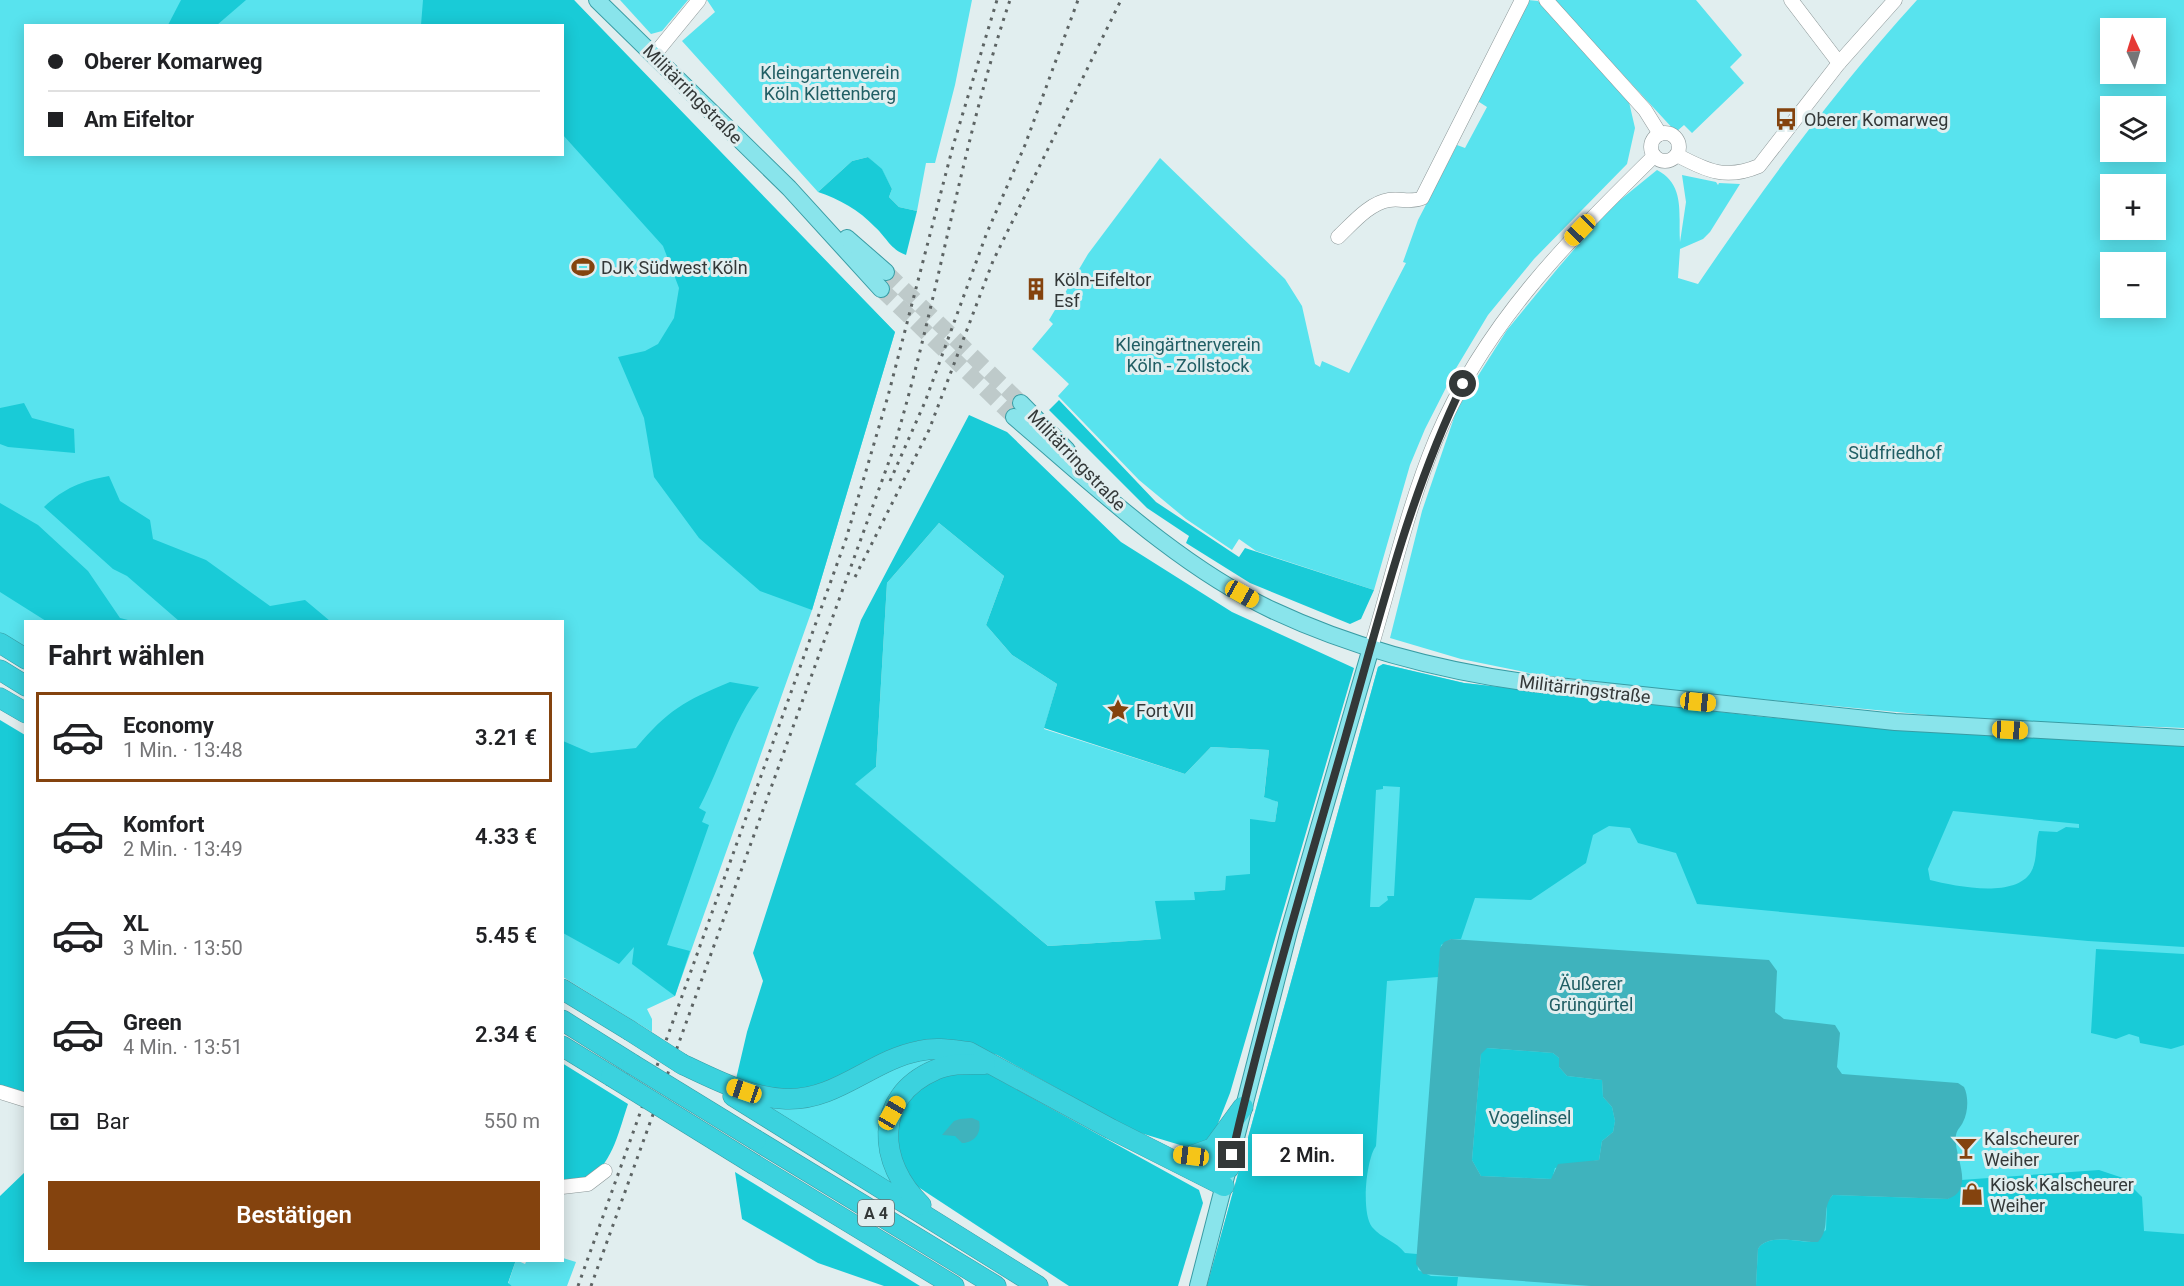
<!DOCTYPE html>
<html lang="de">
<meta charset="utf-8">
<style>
body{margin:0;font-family:Roboto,sans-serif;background:#f2f2f2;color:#202124;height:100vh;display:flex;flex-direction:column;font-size:22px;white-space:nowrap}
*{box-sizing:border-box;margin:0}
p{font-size:20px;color:#757577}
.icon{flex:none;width:33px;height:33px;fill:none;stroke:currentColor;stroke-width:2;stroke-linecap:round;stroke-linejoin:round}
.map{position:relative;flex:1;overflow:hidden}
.details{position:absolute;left:24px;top:620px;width:540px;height:642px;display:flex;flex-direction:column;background:#fff;border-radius:0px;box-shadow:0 3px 15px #0003}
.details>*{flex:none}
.top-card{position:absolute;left:24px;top:24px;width:540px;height:132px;border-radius:0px;box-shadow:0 3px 15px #0003;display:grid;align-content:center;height:132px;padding:0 24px;background:#fff}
.needle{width:39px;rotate:356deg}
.buttons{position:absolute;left:2100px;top:18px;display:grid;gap:12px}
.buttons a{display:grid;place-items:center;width:66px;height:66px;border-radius:0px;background:#fff;box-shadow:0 3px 15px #0003;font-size:30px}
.end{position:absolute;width:27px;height:27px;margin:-14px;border:8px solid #333838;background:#fff;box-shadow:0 0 0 3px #fff}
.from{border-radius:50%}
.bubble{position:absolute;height:42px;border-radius:0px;background:#fff;box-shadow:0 3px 15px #0003;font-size:20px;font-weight:600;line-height:42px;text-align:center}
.car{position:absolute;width:18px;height:36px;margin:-18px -9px;border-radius:8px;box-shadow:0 0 4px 2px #0007;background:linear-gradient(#f5c518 24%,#345 0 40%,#f5c518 0 76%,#345 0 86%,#f5c518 0)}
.top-card b{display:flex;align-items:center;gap:21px;height:57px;font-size:22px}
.top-card b+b{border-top:2px solid #e0e0e0}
.top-card i{width:15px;height:15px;background:#202124}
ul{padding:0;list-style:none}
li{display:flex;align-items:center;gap:18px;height:90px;margin:0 12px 9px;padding:0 12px;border:3px solid transparent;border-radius:0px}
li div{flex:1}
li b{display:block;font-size:22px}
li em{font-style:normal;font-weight:600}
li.selected{border-color:#84430e}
li>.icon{width:54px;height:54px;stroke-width:1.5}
h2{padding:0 24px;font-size:27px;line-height:72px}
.pay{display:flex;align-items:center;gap:15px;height:66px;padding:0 24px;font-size:22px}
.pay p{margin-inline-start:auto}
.button{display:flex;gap:12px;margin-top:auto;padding:12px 24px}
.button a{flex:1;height:69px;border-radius:0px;background:#84430e;color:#fff;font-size:24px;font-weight:600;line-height:69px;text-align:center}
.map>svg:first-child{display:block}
.green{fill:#58e3ee;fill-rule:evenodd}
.forest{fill:#19cbd7;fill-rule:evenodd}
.water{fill:#3fb3bd;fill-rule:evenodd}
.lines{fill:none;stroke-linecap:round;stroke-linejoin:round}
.major-tunnel{stroke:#becaca;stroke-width:16;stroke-dasharray:16 8;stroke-linecap:butt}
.minor-casing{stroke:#8b9697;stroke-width:15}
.major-casing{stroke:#389ca4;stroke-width:18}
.highway-casing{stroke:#389ca4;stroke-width:21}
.minor{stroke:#fff;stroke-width:14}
.major{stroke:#89e4eb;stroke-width:16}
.highway{stroke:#3bd2de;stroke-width:20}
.rail{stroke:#5d6464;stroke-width:3;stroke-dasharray:3 6;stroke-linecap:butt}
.highway-bridge-casing{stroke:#389ca4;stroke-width:21;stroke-linecap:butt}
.highway-bridge{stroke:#3bd2de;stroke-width:20}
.route{stroke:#333838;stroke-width:8}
.labels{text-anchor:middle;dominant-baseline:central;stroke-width:6;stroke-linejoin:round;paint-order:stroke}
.shield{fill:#e1eeef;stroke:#676f6f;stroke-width:1.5}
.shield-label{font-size:16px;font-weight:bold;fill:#333838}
.park-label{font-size:18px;fill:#205e64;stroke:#e1eeef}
.street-label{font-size:18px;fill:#333838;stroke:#e1eeef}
.poi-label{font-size:18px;fill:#333838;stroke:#e1eeef;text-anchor:start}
</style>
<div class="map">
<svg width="2184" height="1286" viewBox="0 0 2184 1286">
<rect width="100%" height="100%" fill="#e1eeef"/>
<!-- green -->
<g class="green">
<path d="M 0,0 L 574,0 L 628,59 L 895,332 L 812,610 L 675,996 L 647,1009 L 652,1019 L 652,1032 L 563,977 L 562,621 L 26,621 L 25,649 L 0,633 ZM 26,26 L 562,26 L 562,154 L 26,154 Z"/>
<path d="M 620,0 L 688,0 L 662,31 L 651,34 Z"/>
<path d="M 707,0 L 972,0 L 955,85 L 935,163 L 926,163 L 917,211 L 899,207 L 889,197 L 892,189 L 882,170 L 868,157 L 852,161 L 818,192 L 682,41 L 715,12 Z"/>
<path d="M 1528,0 L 1538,1 L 1629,102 L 1635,128 L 1627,164 L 1534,259 L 1488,315 L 1455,370 L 1425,429 L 1410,465 L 1374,590 L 1256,551 L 1239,539 L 1232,550 L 1186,519 L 1139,480 L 1058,396 L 1069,384 L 1032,349 L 1053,324 L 1049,320 L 1088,254 L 1160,158 L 1285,279 L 1302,306 L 1315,364 L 1320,367 L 1322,361 L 1349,373 L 1406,263 L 1403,262 L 1418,220 L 1457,145 L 1465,148 L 1487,107 L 1476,100 Z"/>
<path d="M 1554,0 L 1696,0 L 1742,55 L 1730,67 L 1744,83 L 1692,133 L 1684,125 L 1676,132 Z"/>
<path d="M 1917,0 L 2184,0 L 2184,728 L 1981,720 L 1684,692 L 1534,674 L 1461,659 L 1390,638 L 1422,511 L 1457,409 L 1507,330 L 1558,268 L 1609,209 L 1657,170 C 1686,185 1678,215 1680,242 L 1686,202 L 1682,175 L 1716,182 L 1718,185 L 1719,183 L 1740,184 L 1710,232 L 1703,239 L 1680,249 L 1678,278 L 1698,284 C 1766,184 1835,90 1917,0 ZM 2110,28 L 2156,28 L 2156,74 L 2110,74 ZM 2110,106 L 2156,106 L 2156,152 L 2110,152 ZM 2110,184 L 2156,184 L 2156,230 L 2110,230 ZM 2110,262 L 2156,262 L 2156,308 L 2110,308 Z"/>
<path d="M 939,523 L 1004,576 L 986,625 L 1012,655 L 1057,684 L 1044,729 L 1185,774 L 1211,747 L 1269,750 L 1264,796 L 1278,802 L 1275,822 L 1250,820 L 1250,875 L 1225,890 L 1195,892 L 1195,900 L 1161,939 L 1048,946 L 854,784 L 876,767 L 887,583 Z"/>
<path d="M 1383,664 L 1464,683 L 1764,717 L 1961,734 L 2184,746 L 2184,1286 L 1207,1286 L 1378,667 Z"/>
<path d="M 950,1056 L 900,1192 L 762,1104 L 902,1063 Z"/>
<path d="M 563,1258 L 576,1262 L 567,1286 L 512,1286 L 508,1284 L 516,1260 L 525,1264 L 527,1260 L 562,1260 Z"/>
</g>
<!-- forest -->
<g class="forest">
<path d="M 181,0 L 246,0 L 217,25 L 168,25 Z"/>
<path d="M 423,0 L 574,0 L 895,332 L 812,610 L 760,591 L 699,538 L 654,477 L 644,418 L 618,357 L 645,351 L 658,344 L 674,318 L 679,288 L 663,246 L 563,135 L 562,26 L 421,25 Z"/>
<path d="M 868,157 L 882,169 L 892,189 L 889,197 L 899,207 L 917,211 L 906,255 C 890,249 887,238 875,227 C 859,210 839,199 818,192 L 852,161 Z"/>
<path d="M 1059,400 L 1156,502 L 1239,557 L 1245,548 L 1374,590 L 1361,619 L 1350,624 L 1250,583 L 1186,543 L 1189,536 L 1147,508 L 1049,410 Z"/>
<path d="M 24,403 L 32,418 L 74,429 L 75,453 L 8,447 L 0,444 L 0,408 Z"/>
<path d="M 969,415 L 1007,432 L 1121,542 L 1232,612 L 1354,668 L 1230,1093 L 1212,1139 L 1190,1148 L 1134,1131 L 997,1055 L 965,1044 L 824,1085 L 792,1090 L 768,1089 L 736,1079 L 747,1032 L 763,981 L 753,953 L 861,620 ZM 939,523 L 1004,576 L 986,625 L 1012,655 L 1057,684 L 1044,728 L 1185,774 L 1211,747 L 1269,750 L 1264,797 L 1278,802 L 1275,822 L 1250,819 L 1250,874 L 1226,876 L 1225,890 L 1194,892 L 1195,900 L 1155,901 L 1161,939 L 1048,946 L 855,784 L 876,767 L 887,583 Z"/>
<path d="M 109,476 L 120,501 L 150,520 L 153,539 L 206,560 L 270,606 L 305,600 L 330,621 L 179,621 L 127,576 L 113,569 L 44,507 C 64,488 82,481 109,476 Z"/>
<path d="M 0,503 L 38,525 L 88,571 L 120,618 L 132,621 L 46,621 L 0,592 Z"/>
<path d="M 1383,664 L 1464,683 L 1764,717 L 1961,734 L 2184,746 L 2184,947 L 2088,941 L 1697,904 L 1676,853 L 1638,843 L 1630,828 L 1609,826 L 1593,835 L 1586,863 L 1531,900 L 1475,898 L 1461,939 L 1451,939 L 1441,945 L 1438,977 L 1387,981 L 1376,1146 C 1366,1159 1361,1213 1372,1227 C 1382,1239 1396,1241 1405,1253 L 1417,1254 L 1418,1270 L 1431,1276 L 1458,1277 L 1457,1286 L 1207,1286 L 1378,667 ZM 1383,786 L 1400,787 L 1394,896 L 1387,896 L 1388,900 L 1379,907 L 1370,907 L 1376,790 L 1383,789 ZM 1953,811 L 2079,824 L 2079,828 L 2066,827 L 2057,832 L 2039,831 C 2035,844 2038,860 2031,872 C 2015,899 1954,886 1930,880 L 1928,869 Z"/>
<path d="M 730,682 L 759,687 C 732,723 720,768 699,808 L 706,812 L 702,822 L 709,825 L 667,945 L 690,951 L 675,996 L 632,964 L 634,947 L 619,964 L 563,933 L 563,741 L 591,753 L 636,748 C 668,710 684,701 730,682 Z"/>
<path d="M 0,720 L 25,735 L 25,1096 L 0,1089 Z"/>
<path d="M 2096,949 L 2184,954 L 2184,1045 L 2171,1049 L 2140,1043 L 2139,1037 L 2129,1034 L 2116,1039 L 2091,1033 Z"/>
<path d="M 1486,1048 L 1553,1053 L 1559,1058 L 1559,1067 L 1567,1076 L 1602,1080 L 1603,1097 L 1612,1107 L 1615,1121 L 1613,1132 L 1602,1141 L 1599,1160 L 1555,1168 L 1552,1179 L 1481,1176 L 1472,1160 L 1481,1053 Z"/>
<path d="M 562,1063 L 628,1104 C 620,1127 613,1163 590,1177 C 582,1181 571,1182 562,1184 Z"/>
<path d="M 978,1071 L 989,1074 L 1199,1190 L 1203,1203 L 1178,1286 L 1069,1286 L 909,1181 L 896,1144 L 897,1124 L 903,1108 L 913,1093 L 948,1072 Z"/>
<path d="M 2099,1170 L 2123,1178 L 2142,1197 L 2144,1231 L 2184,1234 L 2184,1286 L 1756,1286 L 1758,1249 C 1767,1234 1794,1241 1810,1242 L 1826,1230 L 1827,1202 L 1833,1195 L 1948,1199 L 1960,1188 L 1961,1180 Z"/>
<path d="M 25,1172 L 26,1260 L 516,1260 L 508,1283 L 512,1286 L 0,1286 L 0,1196 Z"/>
<path d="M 735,1172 L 920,1286 L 884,1286 L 818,1263 L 742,1219 Z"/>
</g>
<!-- water -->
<g class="water">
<path d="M 1451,939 L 1769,960 L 1777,971 L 1775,1012 L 1784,1019 L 1835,1025 L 1840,1033 L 1837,1067 L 1842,1074 L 1958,1083 L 1964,1087 C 1969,1097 1968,1113 1963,1122 C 1961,1127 1957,1129 1956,1135 C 1952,1153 1977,1189 1948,1199 L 1833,1195 C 1820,1208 1832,1228 1818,1242 C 1801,1243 1768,1232 1758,1249 L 1756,1286 L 1591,1286 L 1423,1274 L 1416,1264 L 1440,948 L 1444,942 ZM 1487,1048 L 1553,1053 L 1559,1058 L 1559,1067 L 1567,1076 L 1602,1080 L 1603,1097 L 1612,1107 L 1615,1121 L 1613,1132 L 1602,1141 L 1599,1160 L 1558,1164 L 1551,1179 L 1481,1176 L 1472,1160 L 1481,1054 Z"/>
<path d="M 960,1119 L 972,1118 L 979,1121 C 982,1133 974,1143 962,1143 L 955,1136 L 942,1135 L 954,1121 Z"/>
</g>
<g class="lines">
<!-- major-tunnel -->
<g class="major-tunnel">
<path d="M 886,272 L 1021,403"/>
<path d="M 881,289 L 1014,417"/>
</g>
<!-- minor casing -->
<g class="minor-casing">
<g id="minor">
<path d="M 1546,0 L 1645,110 L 1660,134"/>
<path d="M 1791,0 L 1839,63"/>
<path d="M 654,55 L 699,0"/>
<circle cx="1665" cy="147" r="14"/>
<path d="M 1677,155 C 1707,171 1726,180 1759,166 L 1839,63 L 1895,0"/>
<path d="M 1338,237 C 1352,224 1369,203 1389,200 C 1401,198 1411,203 1422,198 L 1522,0"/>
<path d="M 1371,648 C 1392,578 1408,506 1436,439 C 1485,323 1567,242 1654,156"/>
<path d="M 0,1092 L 26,1100"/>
<path d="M 562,1187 L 588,1184 L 605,1171"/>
</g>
</g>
<!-- major casing -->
<g class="major-casing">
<g id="major">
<path d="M 597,0 L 789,188 L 881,289"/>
<path d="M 847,238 L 886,272"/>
<path d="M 1021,403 L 1067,450"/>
<path d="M 1014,417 C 1093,484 1178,566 1272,610 C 1353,648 1442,671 1530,683 L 1895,722 L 2184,738"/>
<path d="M 1198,1286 L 1289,931 L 1371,648"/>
</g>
</g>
<!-- highway casing -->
<g class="highway-casing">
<g id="highway">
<path d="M 0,643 L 26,659"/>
<path d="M 0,670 L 26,686"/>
<path d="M 0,698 L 26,713"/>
<path d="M 562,989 L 629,1030"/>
<path d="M 562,1020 L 632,1064"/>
<path d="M 562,1046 L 611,1076"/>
<path d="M 682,1064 C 716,1080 748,1097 786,1099 C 836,1101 872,1060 919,1051 C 936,1047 952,1050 969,1052 L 1111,1129 L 1224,1186"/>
<path d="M 733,1096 L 1038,1286"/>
<path d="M 756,1140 L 996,1286"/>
<path d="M 1189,1156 L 1229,1168"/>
<path d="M 1191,1156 L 1213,1148 L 1243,1107"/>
<path d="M 755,1165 L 954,1286"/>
<path d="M 921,1205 C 878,1164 872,1097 935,1070 C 950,1063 968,1064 985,1064"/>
</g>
</g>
<!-- minor -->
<use href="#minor" class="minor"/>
<!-- major -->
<use href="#major" class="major"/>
<!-- highway -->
<use href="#highway" class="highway"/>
<!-- rail -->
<g class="rail">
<path d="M 890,481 L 925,402 L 986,235 L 1025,145 L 1078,0"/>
<path d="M 855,577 L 929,430 L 993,261 L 1121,0"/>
<path d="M 578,1286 L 846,539 L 888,396 L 953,146 L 997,0"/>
<path d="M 591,1286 L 892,453 C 938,303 960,148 1010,0"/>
</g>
<!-- highway-bridge casing -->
<g class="highway-bridge-casing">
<g id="highway-bridge">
<path d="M 629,1030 L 682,1064"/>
<path d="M 632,1064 L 756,1140"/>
<path d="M 611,1076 L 755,1165"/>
</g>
</g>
<!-- highway-bridge -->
<use href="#highway-bridge" class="highway-bridge"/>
</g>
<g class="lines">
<!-- route -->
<path class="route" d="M 1232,1155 C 1264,1014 1306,875 1346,735 C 1380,616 1409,495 1463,384"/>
</g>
<!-- icons -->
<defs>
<g id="bus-bare" transform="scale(1.8)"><path d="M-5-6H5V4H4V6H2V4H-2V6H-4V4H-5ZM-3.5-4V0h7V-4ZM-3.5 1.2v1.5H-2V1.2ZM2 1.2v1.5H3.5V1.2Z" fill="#84430e" stroke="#e1eeef" stroke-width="2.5" paint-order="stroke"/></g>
<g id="stadium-bare" transform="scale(1.8)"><path d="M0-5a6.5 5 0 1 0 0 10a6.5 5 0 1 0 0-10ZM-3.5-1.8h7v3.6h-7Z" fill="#84430e" stroke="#e1eeef" stroke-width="2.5" paint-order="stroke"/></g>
<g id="building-bare" transform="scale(1.8)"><path d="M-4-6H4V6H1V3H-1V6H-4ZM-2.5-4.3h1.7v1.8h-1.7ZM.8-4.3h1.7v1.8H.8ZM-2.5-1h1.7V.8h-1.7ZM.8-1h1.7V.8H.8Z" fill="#84430e" stroke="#e1eeef" stroke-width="2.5" paint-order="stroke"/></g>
<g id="sight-bare" transform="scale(1.8)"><path d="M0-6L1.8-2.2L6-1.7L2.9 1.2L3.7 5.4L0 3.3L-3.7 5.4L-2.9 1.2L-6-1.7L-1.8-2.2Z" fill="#84430e" stroke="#e1eeef" stroke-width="2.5" paint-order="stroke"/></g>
<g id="bar-bare" transform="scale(1.8)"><path d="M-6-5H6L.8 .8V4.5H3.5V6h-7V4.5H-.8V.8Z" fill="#84430e" stroke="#e1eeef" stroke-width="2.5" paint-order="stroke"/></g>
<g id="shop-bare" transform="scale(1.8)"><path d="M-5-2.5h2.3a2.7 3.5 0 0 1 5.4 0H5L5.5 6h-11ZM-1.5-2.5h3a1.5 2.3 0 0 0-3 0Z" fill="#84430e" stroke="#e1eeef" stroke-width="2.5" paint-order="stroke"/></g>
</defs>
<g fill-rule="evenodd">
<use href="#bus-bare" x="1786" y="119"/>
<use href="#stadium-bare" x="583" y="267"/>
<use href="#building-bare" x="1036" y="289"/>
<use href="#sight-bare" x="1118" y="710"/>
<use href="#bar-bare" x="1966" y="1148"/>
<use href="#shop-bare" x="1972" y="1194"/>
</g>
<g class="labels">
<!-- shield labels -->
<rect class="shield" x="858" y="1200" width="36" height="26" rx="4.5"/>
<g class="shield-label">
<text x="876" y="1213">A 4</text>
</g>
<!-- park labels -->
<g class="park-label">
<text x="830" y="72">Kleingartenverein<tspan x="830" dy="21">Köln Klettenberg</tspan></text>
<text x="1188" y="344">Kleingärtnerverein<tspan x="1188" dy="21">Köln - Zollstock</tspan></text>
<text x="1895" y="452">Südfriedhof</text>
<text x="1591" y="983">Äußerer<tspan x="1591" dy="21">Grüngürtel</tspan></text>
<text x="1530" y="1117">Vogelinsel</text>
</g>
<!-- street labels -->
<g class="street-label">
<text transform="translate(693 94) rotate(45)">Militärringstraße</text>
<text transform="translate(1077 460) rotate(46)">Militärringstraße</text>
<text transform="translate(1585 689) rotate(7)">Militärringstraße</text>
</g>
<!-- poi labels -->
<g class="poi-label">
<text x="1804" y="119">Oberer Komarweg</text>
<text x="601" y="267">DJK Südwest Köln</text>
<text x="1054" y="279">Köln-Eifeltor<tspan x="1054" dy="21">Esf</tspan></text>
<text x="1136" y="710">Fort VII</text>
<text x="1984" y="1138">Kalscheurer<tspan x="1984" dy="21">Weiher</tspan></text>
<text x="1990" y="1184">Kiosk Kalscheurer<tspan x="1990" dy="21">Weiher</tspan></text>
</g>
</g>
</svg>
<div class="buttons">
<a><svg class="needle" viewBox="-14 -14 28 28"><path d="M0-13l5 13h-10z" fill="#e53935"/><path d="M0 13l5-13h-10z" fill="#757577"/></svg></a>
<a><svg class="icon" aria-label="layers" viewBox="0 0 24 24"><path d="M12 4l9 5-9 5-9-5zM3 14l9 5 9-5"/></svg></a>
<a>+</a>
<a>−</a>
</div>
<i class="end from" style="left:1463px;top:384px"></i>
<i class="end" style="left:1232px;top:1155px"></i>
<div class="bubble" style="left:1252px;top:1134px;width:111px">2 Min.</div>
<i class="car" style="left:1580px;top:230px;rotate:224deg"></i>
<i class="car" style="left:1242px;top:594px;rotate:119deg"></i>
<i class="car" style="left:1698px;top:702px;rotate:96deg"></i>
<i class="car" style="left:2010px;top:730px;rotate:93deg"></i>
<i class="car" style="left:744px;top:1091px;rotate:289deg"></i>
<i class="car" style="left:892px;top:1113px;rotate:30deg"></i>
<i class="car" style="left:1191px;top:1156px;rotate:277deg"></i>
<div class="top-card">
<b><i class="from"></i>Oberer Komarweg</b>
<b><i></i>Am Eifeltor</b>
</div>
<section class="details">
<h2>Fahrt wählen</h2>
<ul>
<li class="selected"><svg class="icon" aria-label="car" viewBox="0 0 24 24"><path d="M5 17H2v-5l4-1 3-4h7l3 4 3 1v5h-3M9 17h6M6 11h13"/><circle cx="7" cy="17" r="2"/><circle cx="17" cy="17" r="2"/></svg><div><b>Economy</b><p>1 Min. · 13:48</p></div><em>3.21 €</em></li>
<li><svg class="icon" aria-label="car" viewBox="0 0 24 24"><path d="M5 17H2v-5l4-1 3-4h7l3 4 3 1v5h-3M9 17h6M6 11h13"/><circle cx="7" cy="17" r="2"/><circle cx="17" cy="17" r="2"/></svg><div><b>Komfort</b><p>2 Min. · 13:49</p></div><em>4.33 €</em></li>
<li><svg class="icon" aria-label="car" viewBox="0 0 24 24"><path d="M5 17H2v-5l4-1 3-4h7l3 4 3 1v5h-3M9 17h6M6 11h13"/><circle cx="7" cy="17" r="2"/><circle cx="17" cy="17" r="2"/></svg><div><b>XL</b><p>3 Min. · 13:50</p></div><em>5.45 €</em></li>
<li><svg class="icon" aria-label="car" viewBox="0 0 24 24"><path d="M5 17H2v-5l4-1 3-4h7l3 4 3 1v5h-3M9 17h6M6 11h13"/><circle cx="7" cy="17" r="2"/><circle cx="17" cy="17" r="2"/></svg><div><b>Green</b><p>4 Min. · 13:51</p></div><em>2.34 €</em></li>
</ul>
<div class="pay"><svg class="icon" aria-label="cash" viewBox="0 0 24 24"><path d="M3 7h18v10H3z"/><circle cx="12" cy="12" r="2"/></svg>Bar<p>550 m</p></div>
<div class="button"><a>Bestätigen</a></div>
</section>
</div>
